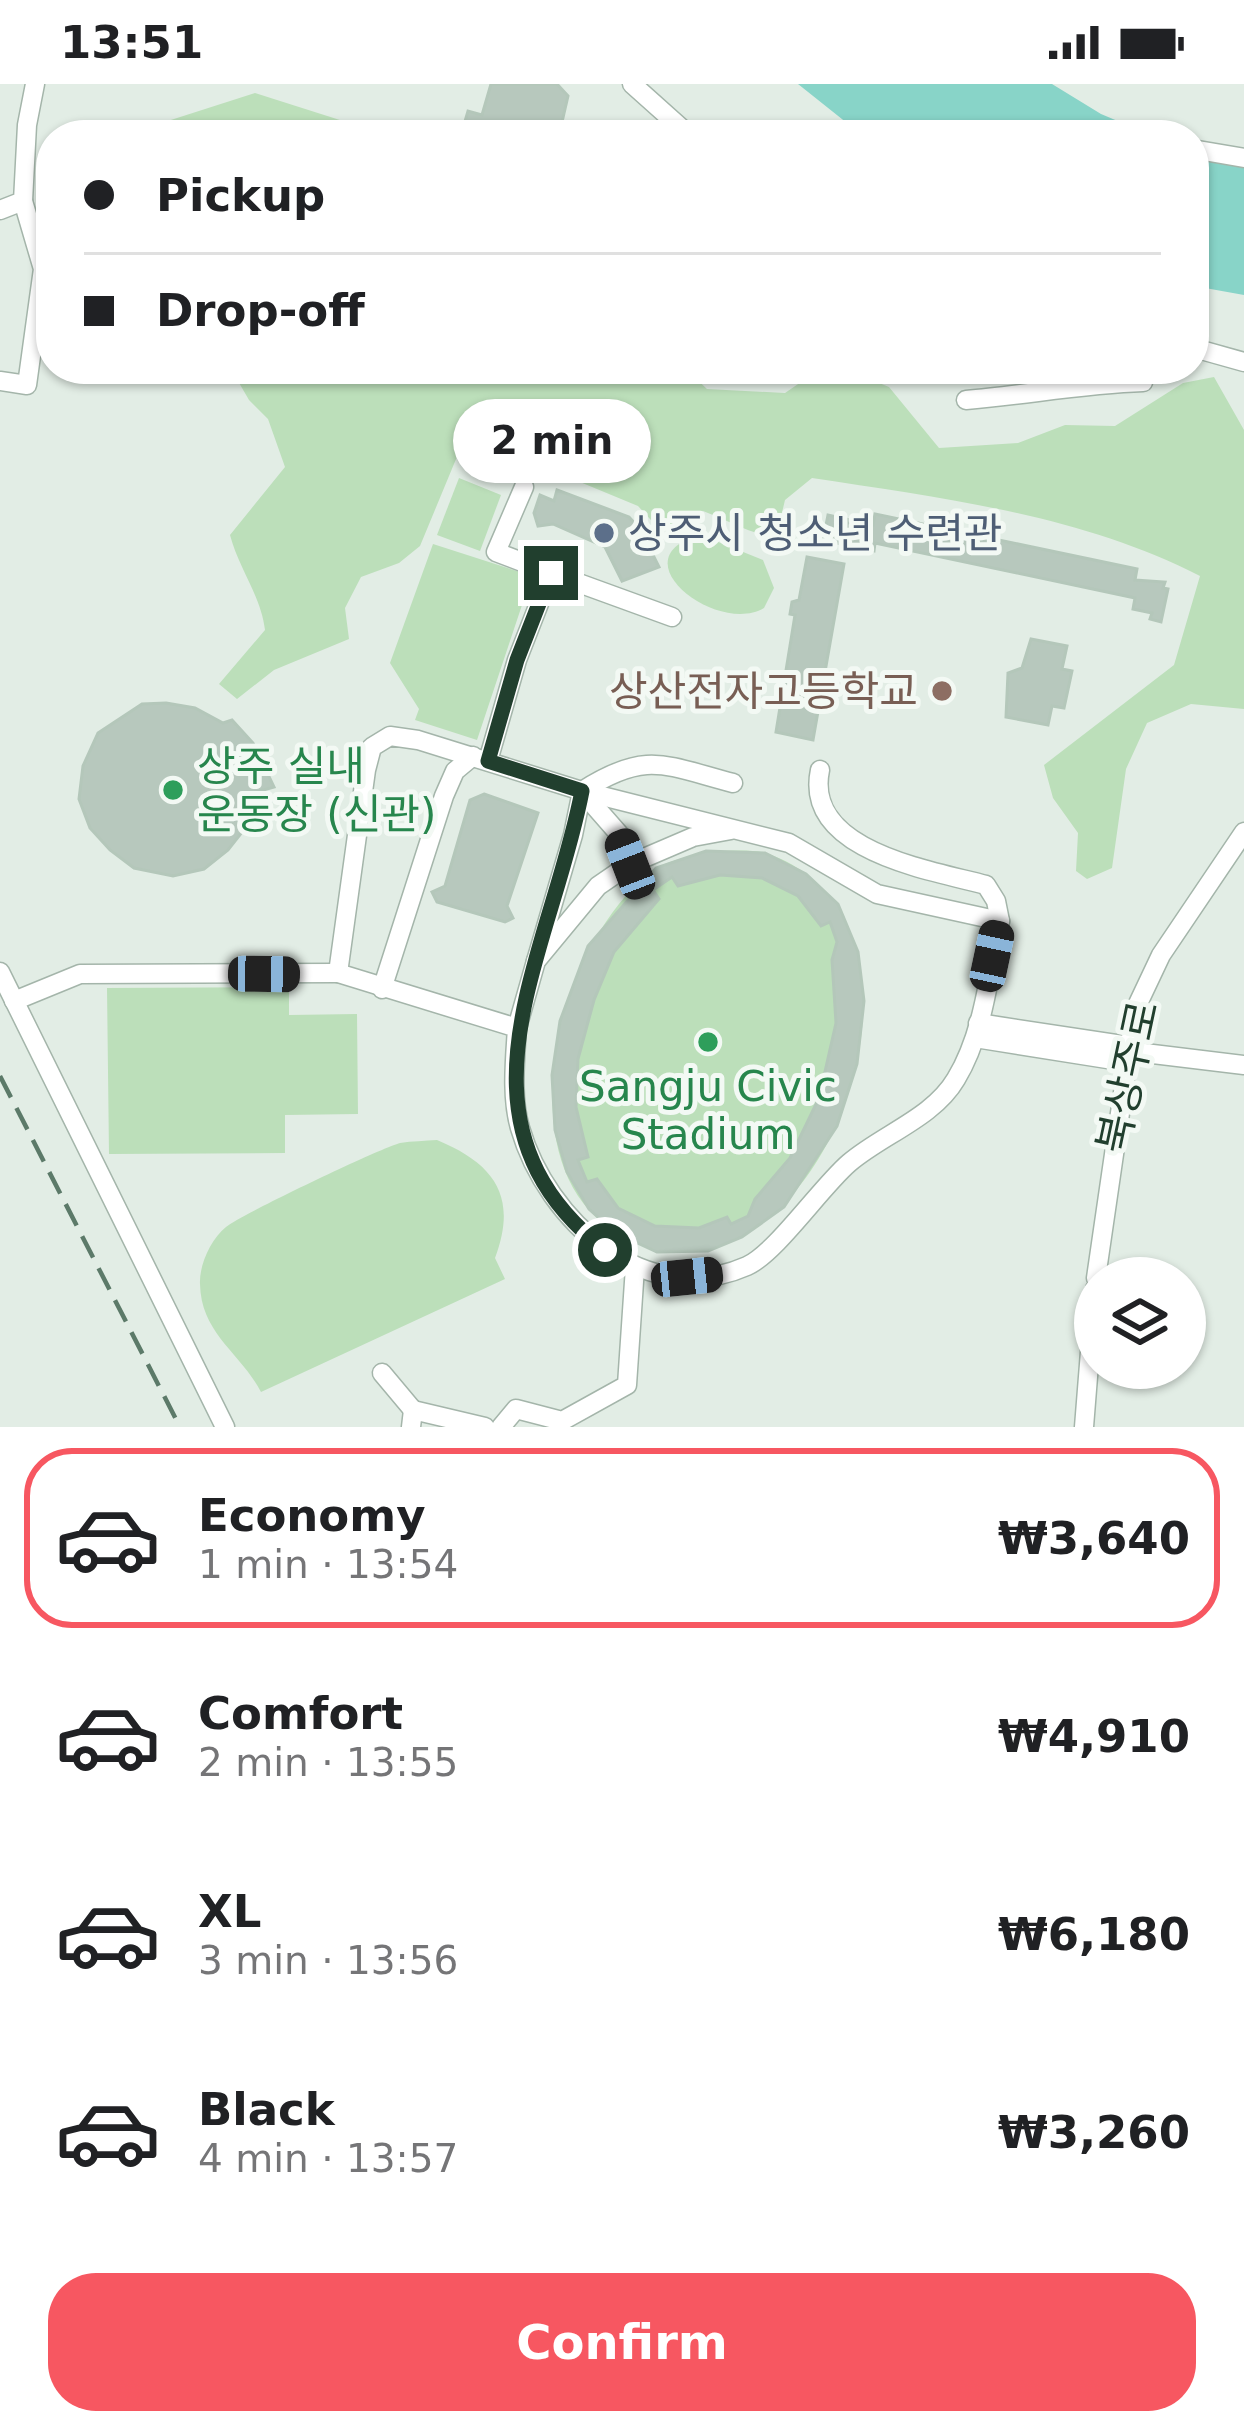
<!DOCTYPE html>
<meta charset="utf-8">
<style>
body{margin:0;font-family:"DejaVu Sans","Noto Sans KR",sans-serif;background:#f6f6f6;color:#202124;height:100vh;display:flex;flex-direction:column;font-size:45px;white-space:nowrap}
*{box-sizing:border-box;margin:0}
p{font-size:39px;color:#757577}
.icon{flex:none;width:66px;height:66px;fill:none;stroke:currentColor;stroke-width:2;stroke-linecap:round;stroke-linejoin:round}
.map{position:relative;height:1343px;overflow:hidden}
.details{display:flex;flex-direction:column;background:#fff;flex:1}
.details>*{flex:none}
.top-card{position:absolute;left:36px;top:36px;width:1173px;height:264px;border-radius:48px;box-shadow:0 3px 9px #0004;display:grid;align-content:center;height:264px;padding:0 48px;background:#fff}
.buttons{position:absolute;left:1074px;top:1173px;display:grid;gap:24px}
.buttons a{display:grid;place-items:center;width:132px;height:132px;border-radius:50%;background:#fff;box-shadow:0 3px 9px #0004;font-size:60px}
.end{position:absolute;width:54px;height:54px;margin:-27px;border:15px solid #213f2e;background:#fff;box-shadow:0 0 0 6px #fff}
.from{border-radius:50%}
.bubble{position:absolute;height:84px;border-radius:42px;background:#fff;box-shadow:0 3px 9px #0004;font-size:39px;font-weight:700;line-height:84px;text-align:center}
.car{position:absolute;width:36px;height:72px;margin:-36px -18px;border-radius:15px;box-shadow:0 0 9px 3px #0007;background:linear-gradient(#222 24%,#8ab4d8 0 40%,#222 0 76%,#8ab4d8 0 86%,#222 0)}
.top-card b{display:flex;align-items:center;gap:42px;height:114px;font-size:45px}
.top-card b+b{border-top:3px solid #e0e0e0}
.top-card i{width:30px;height:30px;background:#202124}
ul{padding:21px 0 0;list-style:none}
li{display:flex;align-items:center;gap:36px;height:180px;margin:0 24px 18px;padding:0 24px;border:6px solid transparent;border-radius:48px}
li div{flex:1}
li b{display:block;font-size:45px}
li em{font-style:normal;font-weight:700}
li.selected{border-color:#f75761}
li>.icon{width:108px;height:108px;stroke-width:1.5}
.button{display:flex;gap:24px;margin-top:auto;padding:24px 48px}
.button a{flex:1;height:138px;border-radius:48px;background:#f75761;color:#fff;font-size:48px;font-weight:700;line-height:138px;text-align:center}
.status{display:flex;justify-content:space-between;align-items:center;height:84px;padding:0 60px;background:#fff;direction:ltr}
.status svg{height:33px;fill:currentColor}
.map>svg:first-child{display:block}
.green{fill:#bcdfba}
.water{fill:#88d4c8}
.building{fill:#b7c8bd;stroke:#b4c7ba;stroke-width:3;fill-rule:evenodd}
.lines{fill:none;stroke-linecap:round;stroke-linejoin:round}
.minor-casing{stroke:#a4b5aa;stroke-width:21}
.minor{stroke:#fff;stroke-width:18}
.rail{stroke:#5c7a69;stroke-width:4.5;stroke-dasharray:24 12;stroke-linecap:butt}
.route{stroke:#213f2e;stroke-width:15}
.service-dot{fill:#5c6f8a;stroke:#f3f9f4;stroke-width:4.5}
.education-dot{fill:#8d6e63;stroke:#f3f9f4;stroke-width:4.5}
.leisure-dot{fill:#2e9e5b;stroke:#f3f9f4;stroke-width:4.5}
.labels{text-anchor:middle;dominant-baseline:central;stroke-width:10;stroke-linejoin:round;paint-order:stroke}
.service-label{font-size:42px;fill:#4e5e75;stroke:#f3f9f4;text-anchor:start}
.education-label{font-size:42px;fill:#785e54;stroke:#f3f9f4;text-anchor:end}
.leisure-label{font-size:42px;fill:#27864d;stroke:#f3f9f4;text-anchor:start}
.street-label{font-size:42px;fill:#213f2e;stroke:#f3f9f4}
</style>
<div class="status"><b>13:51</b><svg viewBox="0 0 49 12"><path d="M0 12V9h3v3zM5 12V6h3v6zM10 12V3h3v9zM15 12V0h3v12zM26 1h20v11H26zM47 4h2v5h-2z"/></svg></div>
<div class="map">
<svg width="1244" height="1343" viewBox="0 0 1244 1343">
<rect width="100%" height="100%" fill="#e2ede5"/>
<!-- green -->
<g class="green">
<path d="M 255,9 L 387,51 L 148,51 L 149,43 Z"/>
<path d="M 231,285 L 686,285 L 707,305 L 785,309 L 820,285 L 845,285 L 889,303 L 939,364 L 1018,359 L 1065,341 L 1115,342 L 1183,299 L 1214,293 L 1244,346 L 1244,625 L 1191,620 L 1147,639 L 1126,685 L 1112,784 L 1087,795 L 1076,787 L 1078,749 L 1053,714 L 1044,681 L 1174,581 L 1200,492 C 1081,431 943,414 812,394 L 785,416 L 776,454 C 749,449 729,437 703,427 L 662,448 L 638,422 L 466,351 L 420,462 L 399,479 L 361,493 L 345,524 L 349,555 L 274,586 L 237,615 L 219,600 L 265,546 C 261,512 239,485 230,451 L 285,383 L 268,335 L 249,316 Z"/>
<path d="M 459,394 L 501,411 L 480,467 L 437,451 Z"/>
<path d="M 701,451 L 763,476 L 774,504 L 764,524 C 717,552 615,473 701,451 Z"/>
<path d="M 433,460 L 523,489 L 530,497 L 477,656 L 415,636 L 419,625 L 390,579 Z"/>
<path d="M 706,767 C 725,768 751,764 769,770 C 972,844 811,1254 621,1151 C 498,1085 560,852 654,786 C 668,776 690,773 706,767 Z"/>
<path d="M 289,903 L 289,931 L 357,930 L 358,1030 L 285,1031 L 285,1069 L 109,1070 L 107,904 Z"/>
<path d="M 437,1056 C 495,1080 518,1113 495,1174 L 505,1195 L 261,1308 C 241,1269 201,1250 200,1200 C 199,1181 211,1155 226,1143 C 242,1130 381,1064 400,1059 C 412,1057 425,1057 437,1056 Z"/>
</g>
<!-- water -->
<g class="water">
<path d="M 798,0 L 1052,0 L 1101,30 L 1151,51 L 862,51 Z"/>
<path d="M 1194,69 L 1244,81 L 1244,211 L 1194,202 Z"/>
</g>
<!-- building -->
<g class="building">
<path d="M 491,0 L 557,0 L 568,12 L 559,51 L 461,51 L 468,27 L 482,31 Z"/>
<path d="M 557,406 L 629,433 L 640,445 L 659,483 L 622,497 L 605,463 L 553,440 L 538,442 L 534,429 L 540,411 L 554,417 Z"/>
<path d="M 875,430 L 1137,485 L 1135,496 L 1165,498 L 1163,504 L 1168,505 L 1161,538 L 1150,535 L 1152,529 L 1133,525 L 1135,514 L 875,459 L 874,467 L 823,456 L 828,431 L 873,441 Z"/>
<path d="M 807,473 L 844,480 L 813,656 L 776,648 L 795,531 L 790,530 L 792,518 L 799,516 Z"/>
<path d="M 1031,555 L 1067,562 L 1062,585 L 1072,587 L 1064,624 L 1052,622 L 1048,641 L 1006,633 L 1008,589 L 1022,584 Z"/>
<path d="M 166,619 L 195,624 L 223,639 L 232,636 L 253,659 L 274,703 L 256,708 L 246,743 L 228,766 L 204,785 L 173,792 L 134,784 L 110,766 L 90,744 L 79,715 L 83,682 L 98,649 L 142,620 Z"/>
<path d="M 484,710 L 538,729 L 507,822 L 513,834 L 505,838 L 437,818 L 432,808 L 445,802 L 470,716 Z"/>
<path d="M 706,767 L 765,769 L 806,790 L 838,820 L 858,868 L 864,917 L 857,980 L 837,1042 L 784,1123 L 742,1153 L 708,1167 L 657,1168 L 616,1149 L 589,1125 L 567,1088 L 555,1046 L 552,991 L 560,937 L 588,862 L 656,784 ZM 720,791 L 762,794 L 798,812 L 821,842 L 830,838 L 837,858 L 832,876 L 836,939 L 819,1014 L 790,1074 L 755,1115 L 748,1132 L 731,1140 L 727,1133 L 699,1144 L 655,1142 L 618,1124 L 597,1095 L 587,1098 L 578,1076 L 588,1073 L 576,1023 L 578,975 L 594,916 L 614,868 L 659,815 L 653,806 L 672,793 L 678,802 Z"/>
</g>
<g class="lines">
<!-- minor casing -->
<g class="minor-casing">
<g id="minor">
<path d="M 632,0 L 689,51"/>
<path d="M 1198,66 L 1244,74"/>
<path d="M 0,126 L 23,117 L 27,41 L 35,0"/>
<path d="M 1194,264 L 1244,278"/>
<path d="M 1003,285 L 1068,301 L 1071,285"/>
<path d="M 0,297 L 27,301 L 43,185 L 23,117"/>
<path d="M 966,316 C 1026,311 1083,300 1143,298 L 1147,285"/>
<path d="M 524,403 L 496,468 L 551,489"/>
<path d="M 390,652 L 418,656 L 582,707 L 789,759 L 877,810 L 1000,837 C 989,889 984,949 956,995 C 933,1034 883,1050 849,1079 C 821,1103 776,1169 747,1182 C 645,1227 547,1137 520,1044 C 511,1013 515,976 517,944 L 338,889 L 366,686 L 372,663 Z"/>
<path d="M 488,677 L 517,576 L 551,489 L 672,533"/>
<path d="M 820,686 C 803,767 930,786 986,801 L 996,817 L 1000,837"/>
<path d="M 584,710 L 619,750 L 630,780"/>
<path d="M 536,877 L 573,751 L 582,707 C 646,666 664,681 733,699"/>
<path d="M 0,888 L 225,1343"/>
<path d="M 382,905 L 444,712 L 455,687 L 473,672"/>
<path d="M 14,917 L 80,890 L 338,889"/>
<path d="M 978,939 L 1129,962"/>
<path d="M 517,944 L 536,877 L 598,802 L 630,780 L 693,753 L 731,746"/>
<path d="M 975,954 L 1126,978"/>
<path d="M 1128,967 L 1244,981"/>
<path d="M 1096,1194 L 1135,926 L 1161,871 L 1244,748"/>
<path d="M 382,1289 L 413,1326"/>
<path d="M 411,1343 L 413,1326 L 485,1343"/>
<path d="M 501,1343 L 516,1325 L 562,1337 L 627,1301 L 635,1183"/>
<path d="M 1084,1343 L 1095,1205"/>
</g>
</g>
<!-- minor -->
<use href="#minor" class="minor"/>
<!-- rail -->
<path class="rail" d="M 0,992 L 180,1343"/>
</g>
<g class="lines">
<!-- route -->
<path class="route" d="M 551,489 L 517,576 L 488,677 L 582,707 C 551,870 439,1037 605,1166"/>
</g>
<!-- markers -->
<circle class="service-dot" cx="604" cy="449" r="12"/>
<circle class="education-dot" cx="942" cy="607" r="12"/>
<g class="leisure-dot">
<circle cx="173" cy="706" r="12"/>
<circle cx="708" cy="958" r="12"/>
</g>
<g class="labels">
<!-- service labels -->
<g class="service-label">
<text x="628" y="449">상주시 청소년 수련관</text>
</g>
<!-- education labels -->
<g class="education-label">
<text x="918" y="607">상산전자고등학교</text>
</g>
<!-- leisure labels -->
<g class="leisure-label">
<text x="197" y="682">상주 실내<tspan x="197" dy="48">운동장 (신관)</tspan></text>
<text x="708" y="1002" text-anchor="middle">Sangju Civic<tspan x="708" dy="48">Stadium</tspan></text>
</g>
<!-- street labels -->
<g class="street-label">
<text transform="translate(1128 993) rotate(-78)">북상주로</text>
</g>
</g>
</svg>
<div class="buttons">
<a><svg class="icon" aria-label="layers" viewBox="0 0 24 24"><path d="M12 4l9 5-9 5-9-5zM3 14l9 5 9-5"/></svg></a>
</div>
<i class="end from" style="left:605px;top:1166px"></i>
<i class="end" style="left:551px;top:489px"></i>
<div class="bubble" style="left:453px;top:315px;width:198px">2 min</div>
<i class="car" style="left:630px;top:780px;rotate:339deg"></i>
<i class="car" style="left:992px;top:872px;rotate:12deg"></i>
<i class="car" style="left:264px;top:890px;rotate:91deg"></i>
<i class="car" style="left:687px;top:1193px;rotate:84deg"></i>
<div class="top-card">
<b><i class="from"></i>Pickup</b>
<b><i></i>Drop-off</b>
</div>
</div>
<section class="details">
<ul>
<li class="selected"><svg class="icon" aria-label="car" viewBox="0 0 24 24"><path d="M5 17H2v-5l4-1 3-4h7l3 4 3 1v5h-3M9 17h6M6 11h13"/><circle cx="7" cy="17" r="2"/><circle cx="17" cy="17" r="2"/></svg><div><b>Economy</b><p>1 min · 13:54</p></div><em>₩3,640</em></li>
<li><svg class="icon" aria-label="car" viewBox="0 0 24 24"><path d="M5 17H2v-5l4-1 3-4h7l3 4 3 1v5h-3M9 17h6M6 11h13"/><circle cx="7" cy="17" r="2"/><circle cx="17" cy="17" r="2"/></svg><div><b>Comfort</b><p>2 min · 13:55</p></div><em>₩4,910</em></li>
<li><svg class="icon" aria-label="car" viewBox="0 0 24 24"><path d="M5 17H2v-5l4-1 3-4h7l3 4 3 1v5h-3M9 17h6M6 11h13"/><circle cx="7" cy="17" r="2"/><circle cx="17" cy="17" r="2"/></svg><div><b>XL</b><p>3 min · 13:56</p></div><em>₩6,180</em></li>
<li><svg class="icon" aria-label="car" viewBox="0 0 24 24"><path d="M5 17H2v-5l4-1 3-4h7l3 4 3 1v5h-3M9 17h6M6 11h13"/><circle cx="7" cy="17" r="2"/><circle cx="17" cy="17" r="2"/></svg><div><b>Black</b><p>4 min · 13:57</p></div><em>₩3,260</em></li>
</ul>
<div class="button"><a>Confirm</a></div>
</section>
